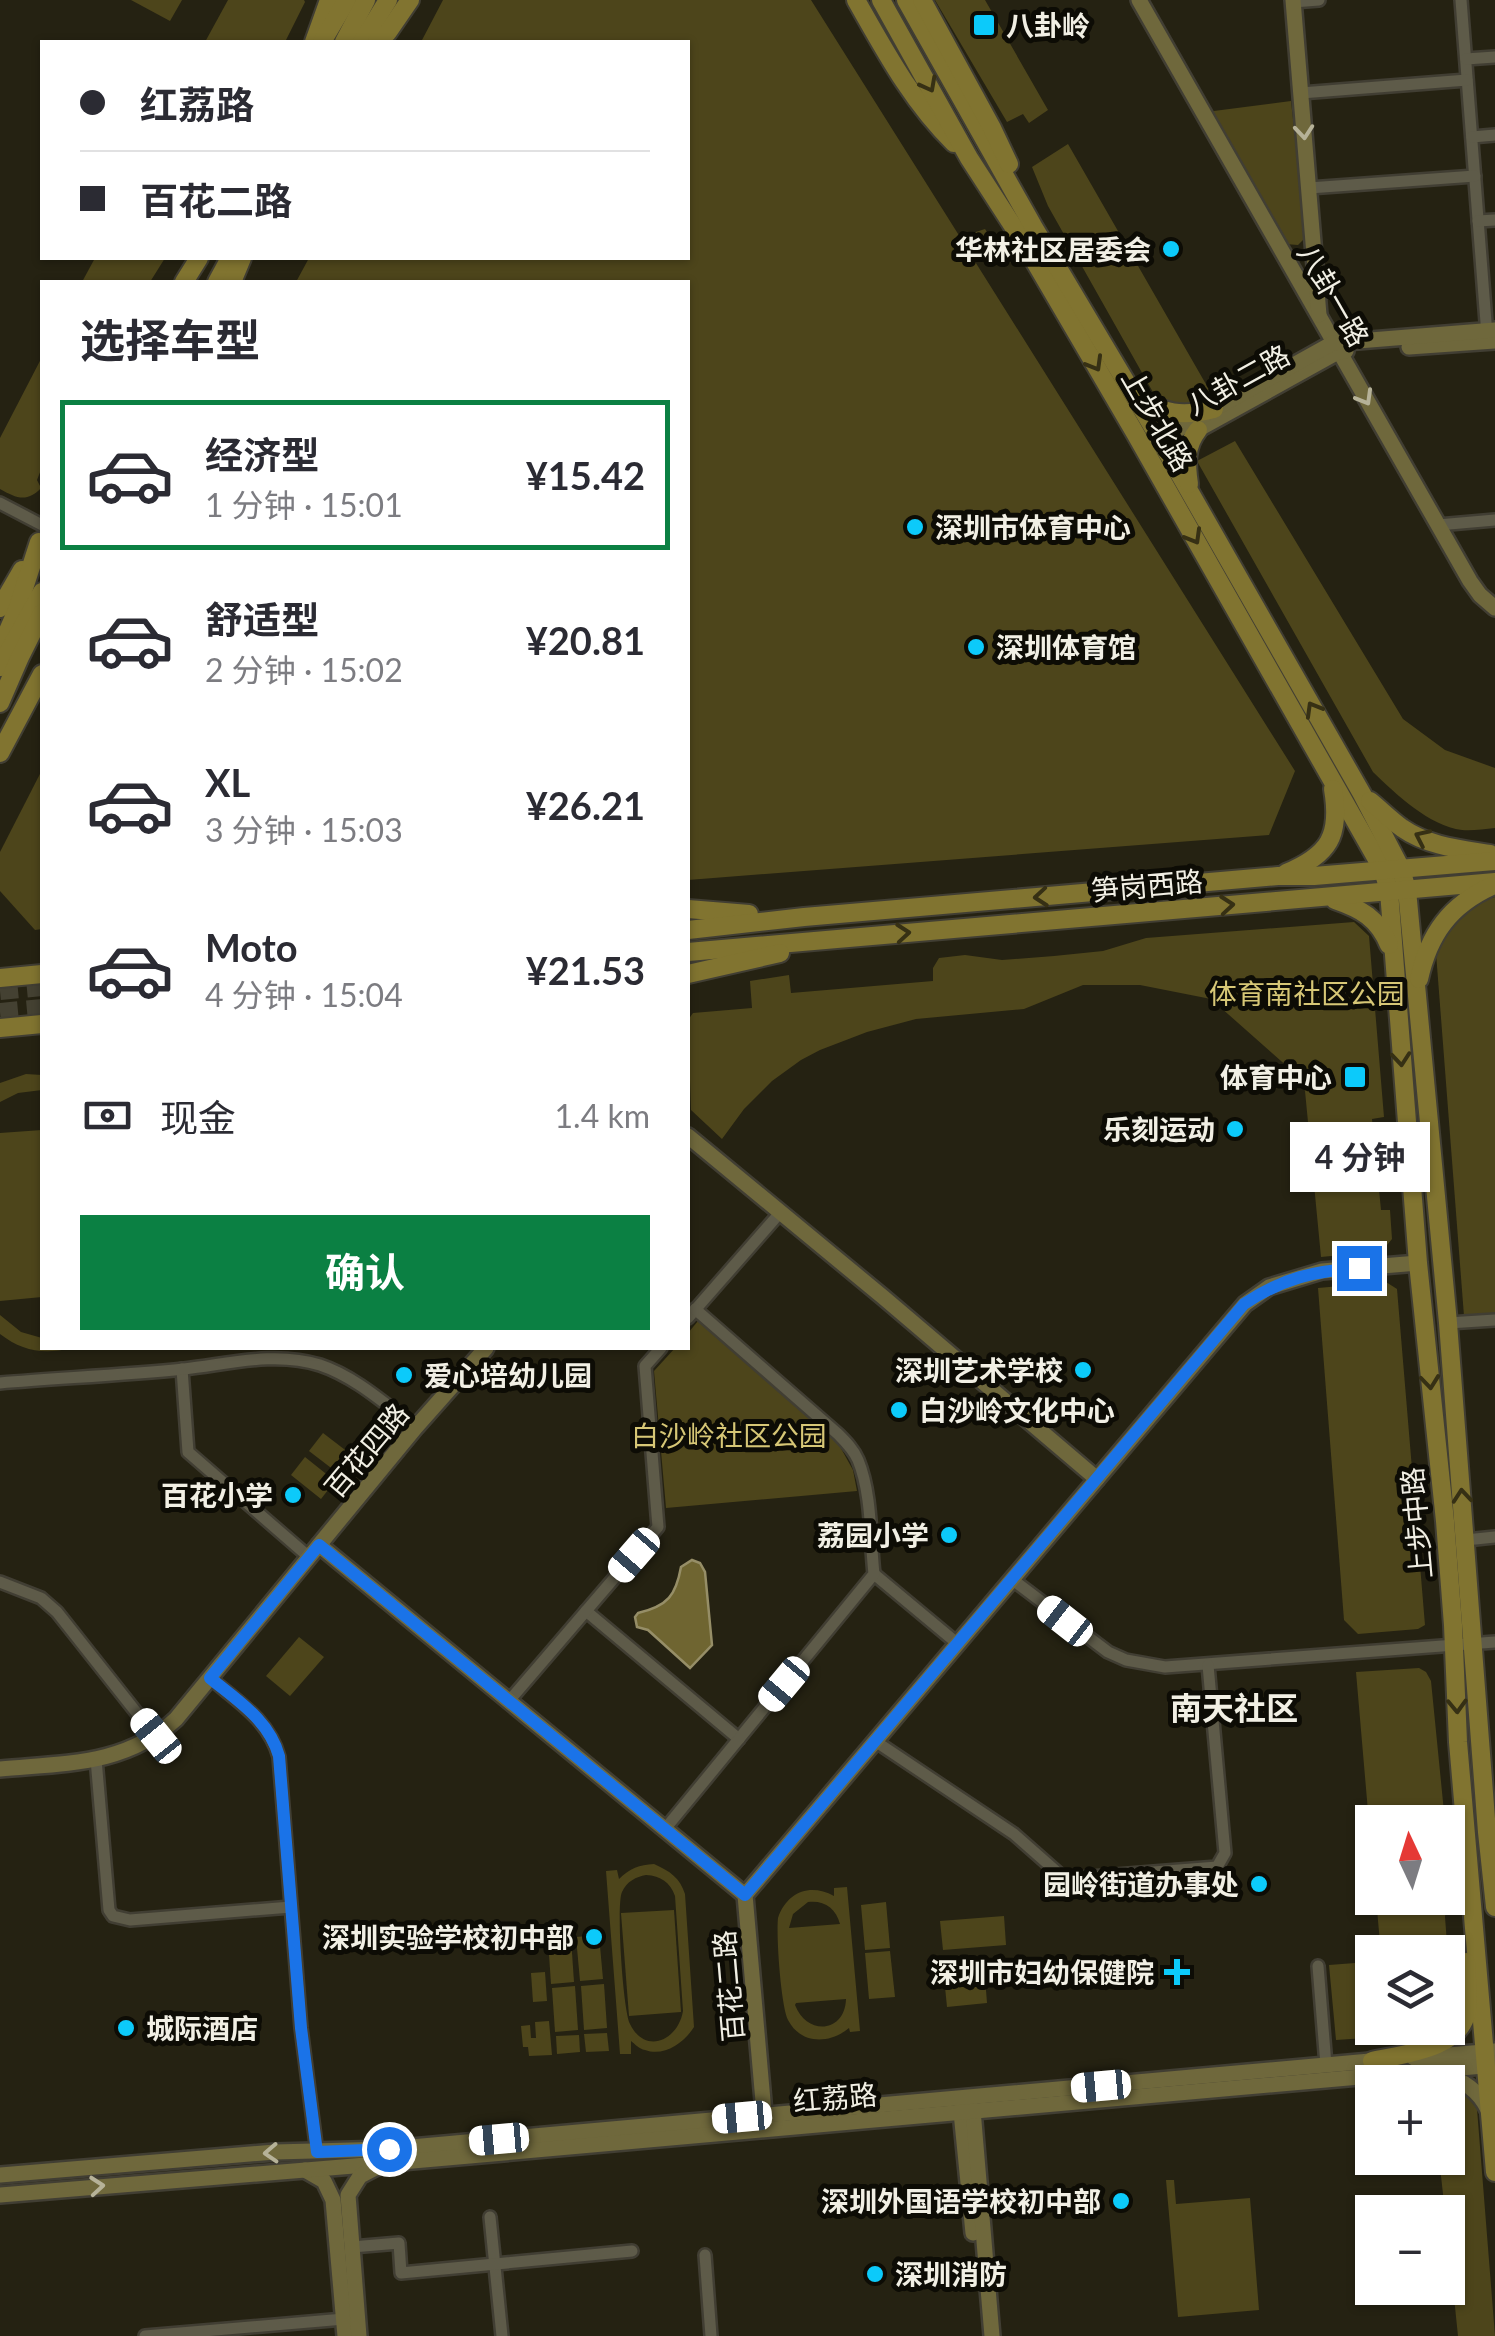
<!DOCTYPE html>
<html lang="zh">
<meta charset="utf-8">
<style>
body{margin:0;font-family:Lato,"Noto Sans SC",sans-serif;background:#f7f7f7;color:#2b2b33;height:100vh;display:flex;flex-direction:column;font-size:38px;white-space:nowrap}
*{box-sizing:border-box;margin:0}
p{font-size:32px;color:#7c7c81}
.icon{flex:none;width:55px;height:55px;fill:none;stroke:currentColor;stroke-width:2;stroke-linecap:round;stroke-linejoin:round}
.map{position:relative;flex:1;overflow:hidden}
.side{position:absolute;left:40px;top:280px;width:650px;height:1070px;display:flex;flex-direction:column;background:#fff;border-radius:0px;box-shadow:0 2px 8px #0004}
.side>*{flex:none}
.hud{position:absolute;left:40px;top:40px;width:650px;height:220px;border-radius:0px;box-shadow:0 2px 8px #0004;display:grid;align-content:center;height:220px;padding:0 40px;background:#fff}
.needle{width:65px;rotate:356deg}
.tools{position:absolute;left:1355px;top:1805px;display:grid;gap:20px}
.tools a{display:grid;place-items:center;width:110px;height:110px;border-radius:0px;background:#fff;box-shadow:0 2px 8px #0004;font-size:50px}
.end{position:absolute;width:45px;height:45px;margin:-22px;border:12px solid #1a73e8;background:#fff;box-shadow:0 0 0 5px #fff}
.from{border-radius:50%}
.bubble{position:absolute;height:70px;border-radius:0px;background:#fff;box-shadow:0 2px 8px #0004;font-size:32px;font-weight:700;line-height:70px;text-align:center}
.car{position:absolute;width:30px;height:60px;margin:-30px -15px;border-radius:12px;box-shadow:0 0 8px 2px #0007;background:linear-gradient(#fff 24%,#345 0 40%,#fff 0 76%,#345 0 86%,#fff 0)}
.hud b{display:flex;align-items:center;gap:35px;height:95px;font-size:38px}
.hud b+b{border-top:2px solid #e1e1e2}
.hud i{width:25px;height:25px;background:#2b2b33}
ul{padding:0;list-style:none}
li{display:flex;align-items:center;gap:30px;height:150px;margin:0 20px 15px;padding:0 20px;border:5px solid transparent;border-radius:0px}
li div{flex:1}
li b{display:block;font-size:38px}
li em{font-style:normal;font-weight:700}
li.current{border-color:#0b8043}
li>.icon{width:90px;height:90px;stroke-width:1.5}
h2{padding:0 40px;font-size:45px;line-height:120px}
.pay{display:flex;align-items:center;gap:25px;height:110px;padding:0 40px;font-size:38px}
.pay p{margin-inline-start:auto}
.cta{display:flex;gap:20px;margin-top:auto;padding:20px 40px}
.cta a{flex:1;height:115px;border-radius:0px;background:#0b8043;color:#fff;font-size:40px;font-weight:700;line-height:115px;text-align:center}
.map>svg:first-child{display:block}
.green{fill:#4d451b;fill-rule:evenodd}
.water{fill:#6f6531;stroke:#968e67;stroke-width:2.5}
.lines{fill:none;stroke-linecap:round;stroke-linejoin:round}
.primary-tunnel{stroke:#444132;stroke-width:18;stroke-dasharray:18 9;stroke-linecap:butt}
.street-casing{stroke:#413e33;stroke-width:16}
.secondary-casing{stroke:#413e33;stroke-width:20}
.primary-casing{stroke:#413e33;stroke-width:22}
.street{stroke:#5e5b49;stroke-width:11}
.secondary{stroke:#6f683c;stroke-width:15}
.primary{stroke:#817430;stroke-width:18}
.oneway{stroke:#363014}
.oneway2{stroke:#b6b298}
.route{stroke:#1a73e8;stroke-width:12}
.poi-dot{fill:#0ccafa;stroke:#0d0c05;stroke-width:4}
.labels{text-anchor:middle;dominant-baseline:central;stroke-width:10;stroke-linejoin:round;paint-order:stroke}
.poi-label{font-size:28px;font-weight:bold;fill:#f1efe4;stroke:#0d0c05;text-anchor:end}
.street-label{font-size:28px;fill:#f1efe4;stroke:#0d0c05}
.park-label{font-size:28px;fill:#d7c776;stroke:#0d0c05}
.quarter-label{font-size:32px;font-weight:bold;fill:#f1efe4;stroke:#0d0c05}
</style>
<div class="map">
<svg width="1495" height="2336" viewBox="0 0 1495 2336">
<rect width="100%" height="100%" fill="#252212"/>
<!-- green -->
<g class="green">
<path d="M 131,0 L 182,0 L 170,21 Z"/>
<path d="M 228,0 L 304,0 L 305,2 L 285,42 L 205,42 Z"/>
<path d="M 443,0 L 811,0 L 960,237 L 985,229 L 995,244 L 969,252 L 1295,771 L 1269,835 L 688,880 L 688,282 L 296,282 L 309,258 L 688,258 L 688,42 L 421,42 Z"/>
<path d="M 935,0 L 985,0 L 1048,110 L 1029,123 L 1023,114 L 1007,122 Z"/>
<path d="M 1291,101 L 1306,237 L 1298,245 L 1285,244 L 1206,112 Z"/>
<path d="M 1068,144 L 1211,393 C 1188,406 1177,413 1154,394 L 1048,206 L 1032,167 Z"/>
<path d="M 95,258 L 165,258 L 150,282 L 82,282 Z"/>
<path d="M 42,357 L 42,467 L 37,480 L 41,488 C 27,503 16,498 0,489 L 0,438 Z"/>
<path d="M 1235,441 L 1403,719 L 1445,750 L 1495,768 L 1495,828 C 1484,829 1472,831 1462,830 C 1429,826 1396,794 1373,772 L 1197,461 Z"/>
<path d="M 42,770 L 42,929 L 35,930 L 0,891 L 0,852 Z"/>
<path d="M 1495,897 L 1495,1313 L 1464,1316 L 1436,953 C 1449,927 1465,904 1495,897 Z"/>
<path d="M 1354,922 L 1369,936 L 1384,1117 L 1372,1119 L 1381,1210 L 1390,1210 L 1392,1239 L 1382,1251 L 1321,1257 L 1305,1091 L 1298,1076 L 1211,999 L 1140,985 L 1083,985 L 1024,1009 L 916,1019 L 867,1032 L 820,1050 L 801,1060 L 772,1081 L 744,1109 L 722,1139 L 691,1110 L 688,1020 L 693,1013 L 752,1008 L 750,981 L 789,975 L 791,993 L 933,981 L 933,968 L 939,958 L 965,955 L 1002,960 L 1054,956 L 1103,951 L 1146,938 Z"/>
<path d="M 26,1074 L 42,1075 L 42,1090 L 18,1093 L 0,1102 L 0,1083 Z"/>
<path d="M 42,1130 L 42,1297 L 0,1301 L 0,1133 Z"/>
<path d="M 1386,1282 L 1397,1289 L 1425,1625 L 1418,1629 L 1358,1634 L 1344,1620 L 1318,1288 Z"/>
<path d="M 0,1315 L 21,1332 L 42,1338 L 42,1348 L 71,1348 C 44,1355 22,1351 0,1334 Z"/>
<path d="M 698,1321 L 838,1443 L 853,1470 L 857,1491 L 666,1508 L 654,1371 L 675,1348 L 688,1348 L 688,1333 Z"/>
<path d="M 323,1433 L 353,1456 L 339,1474 L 309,1451 Z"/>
<path d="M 305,1457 L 335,1481 L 321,1499 L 291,1475 Z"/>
<path d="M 299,1637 L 324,1657 L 290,1696 L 266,1676 Z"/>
<path d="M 1419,1668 L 1426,1672 L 1431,1681 L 1445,1822 L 1372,1822 L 1372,1858 L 1356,1672 Z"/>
<path d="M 654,1864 C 670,1871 680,1878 685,1894 L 694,2027 C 684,2043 664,2057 645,2050 C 639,2049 635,2044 631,2041 L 631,2054 L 620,2054 L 606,1871 L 617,1870 L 619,1879 C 630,1868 639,1865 654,1864 ZM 646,1875 C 661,1876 670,1882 675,1896 L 683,2011 C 678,2041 645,2055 630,2024 C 623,2011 616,1904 622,1892 C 627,1881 636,1877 646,1875 Z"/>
<path d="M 847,1887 L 860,2031 L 850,2032 L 849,2028 C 830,2044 801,2045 788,2020 C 781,2006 776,1936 778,1918 C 787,1892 810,1883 834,1896 L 834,1888 ZM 808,1902 C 824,1900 836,1908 840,1924 L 789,1928 L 793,1914 ZM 846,1999 C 845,2033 807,2036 795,2005 L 796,2003 Z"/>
<path d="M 1376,1898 L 1447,1898 L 1445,1917 L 1451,1996 L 1448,2003 L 1448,1952 L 1374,1952 L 1380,1943 Z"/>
<path d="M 886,1902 L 890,1948 L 865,1950 L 861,1905 Z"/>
<path d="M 674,1910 L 681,2012 L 629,2016 L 621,1913 Z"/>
<path d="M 1004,1916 L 1006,1945 L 943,1950 L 940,1921 Z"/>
<path d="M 599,1935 L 603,1979 L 580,1981 L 576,1937 Z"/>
<path d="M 571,1938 L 574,1982 L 551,1984 L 548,1940 Z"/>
<path d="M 890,1951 L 895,1997 L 869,1999 L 865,1953 Z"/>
<path d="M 1372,1955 L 1372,2028 L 1434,2028 L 1425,2034 L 1336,2040 L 1329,1965 L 1368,1962 Z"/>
<path d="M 984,1964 L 987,2003 L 947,2007 L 943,1967 Z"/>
<path d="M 545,1972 L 547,2001 L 533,2002 L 531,1973 Z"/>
<path d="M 604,1984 L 607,2028 L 584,2030 L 581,1986 Z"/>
<path d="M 575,1986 L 578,2030 L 555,2032 L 552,1988 Z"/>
<path d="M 549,2021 L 552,2055 L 529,2056 L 528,2047 L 523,2047 L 521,2026 L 530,2025 L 531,2038 L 536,2038 L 535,2022 Z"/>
<path d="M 607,2033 L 609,2051 L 586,2052 L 584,2034 Z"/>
<path d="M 579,2035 L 580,2052 L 557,2054 L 556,2036 Z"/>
<path d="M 1448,2088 C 1463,2090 1468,2096 1477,2109 L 1495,2336 L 1458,2336 L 1448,2239 L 1448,2212 L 1445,2212 L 1439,2158 L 1448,2158 Z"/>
<path d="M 1166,2180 L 1174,2180 L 1176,2204 L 1250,2198 L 1259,2310 L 1178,2317 Z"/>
</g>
<!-- water -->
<path class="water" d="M 692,1560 L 700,1563 L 705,1572 L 712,1645 L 690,1668 L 648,1630 L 637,1627 L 635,1617 L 638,1613 C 668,1606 676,1595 681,1567 Z"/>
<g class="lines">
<!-- primary-tunnel -->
<g class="primary-tunnel">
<path d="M 0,991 L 42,987"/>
<path d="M 0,1012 L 42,1008"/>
</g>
<!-- street casing -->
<g class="street-casing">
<g id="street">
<path d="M 1461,0 L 1487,335"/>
<path d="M 1293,2 L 1319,0"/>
<path d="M 1466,59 L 1495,57"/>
<path d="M 1301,93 L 1467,80"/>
<path d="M 1472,137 L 1495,135"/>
<path d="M 1309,188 L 1475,176"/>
<path d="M 1478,221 L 1495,220"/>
<path d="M 0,503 L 42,525"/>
<path d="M 1438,525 L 1495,520"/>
<path d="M 688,1318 L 779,1214"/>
<path d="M 1448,1323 L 1495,1320"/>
<path d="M 182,1369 L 188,1452 L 309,1557"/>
<path d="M 0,1383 C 61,1378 123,1375 184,1369 C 229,1364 275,1351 320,1365 C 356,1377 386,1405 416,1427"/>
<path d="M 1466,1540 L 1495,1537"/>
<path d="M 874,1574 L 958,1644"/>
<path d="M 1013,1580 L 1108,1652 L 1126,1660 L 1165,1667 L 1495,1642"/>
<path d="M 0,1582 L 41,1598 L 57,1612 L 155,1736"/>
<path d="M 586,1611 L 739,1739"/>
<path d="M 210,1678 C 237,1701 269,1720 279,1757 L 301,2028 L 317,2152"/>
<path d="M 509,1701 L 658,1527 L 645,1366 L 661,1348"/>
<path d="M 875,1741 L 1014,1834 L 1065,1879 L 1217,1867 L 1225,1853 L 1208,1665"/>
<path d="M 96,1759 L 109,1910 L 113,1916 L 130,1920 L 291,1907"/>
<path d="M 665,1829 L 874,1574 C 870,1538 872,1494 858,1460 C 854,1450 846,1442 838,1434 L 695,1309"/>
<path d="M 1318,1966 L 1326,2065"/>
<path d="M 490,2217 L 502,2336"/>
<path d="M 352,2247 L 399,2243 L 401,2273 L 632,2251"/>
<path d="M 705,2255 L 711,2336"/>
<path d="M 145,2336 L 344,2319"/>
</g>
</g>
<!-- secondary casing -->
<g class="secondary-casing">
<g id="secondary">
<path d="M 1139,0 L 1470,581 L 1480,595 L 1495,608"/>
<path d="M 1293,0 L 1319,315"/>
<path d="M 1409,347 L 1495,341"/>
<path d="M 1199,429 L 1338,352 L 1346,351"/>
<path d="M 1146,452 L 1159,440 L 1333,343 L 1495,330"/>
<path d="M 688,1136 L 883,1297 L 1097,1479"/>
<path d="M 319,1545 L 745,1895"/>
<path d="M 0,1769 C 64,1763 125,1766 176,1719 L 416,1427 L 486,1348"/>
<path d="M 1414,2058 L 1495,2051"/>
<path d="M 1440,2074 C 1461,2079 1479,2090 1488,2110"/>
<path d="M 963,2101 L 961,2112 L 973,2233"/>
<path d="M 967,2103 L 973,2110 L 992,2336"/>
<path d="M 765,2124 L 745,1895 L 1245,1304 L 1269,1287 L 1322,1271 L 1418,1263"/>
<path d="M 305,2170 L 324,2181 L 333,2200 L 345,2336"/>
<path d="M 0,2175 L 275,2152 L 389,2149 L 1381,2060"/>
<path d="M 0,2195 L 390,2163 L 1495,2065"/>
<path d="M 359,2336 L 348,2195 L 360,2176 L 379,2166"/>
</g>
</g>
<!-- primary casing -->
<g class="primary-casing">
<g id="primary">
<path d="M 856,0 C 885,51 912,102 954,143"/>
<path d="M 881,0 L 969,158 L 1024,243 L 1135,433 L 1383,870 L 1389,891 L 1418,1263 L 1445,1521 L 1453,1625 L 1458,1742 L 1495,2172"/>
<path d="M 906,0 L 1033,226 L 1151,424 L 1362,794 L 1401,869 L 1407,890 L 1448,1323 L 1487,1832 L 1495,1907"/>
<path d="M 922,0 L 992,128 L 1009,164"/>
<path d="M 314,42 L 329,0"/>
<path d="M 322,42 L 347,0"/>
<path d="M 344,42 L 366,0"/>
<path d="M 362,42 L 388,0"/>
<path d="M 377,42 L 388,32 L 410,0"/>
<path d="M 184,282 L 199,258"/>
<path d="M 217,282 L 230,258"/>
<path d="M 232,282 L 242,258"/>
<path d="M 1136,394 C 1163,415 1182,417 1214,409"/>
<path d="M 1189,484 C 1186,465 1185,446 1198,430"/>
<path d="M 0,608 L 22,570"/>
<path d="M 0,649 L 17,610 L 39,542"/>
<path d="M 0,667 L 42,592"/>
<path d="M 0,703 L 20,657 L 42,613"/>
<path d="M 0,753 L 42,674"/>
<path d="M 1370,801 C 1381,810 1391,820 1402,828 C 1428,846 1459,849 1490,854"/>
<path d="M 1286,873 C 1329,855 1341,836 1333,789"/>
<path d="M 1335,900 C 1361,909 1378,918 1389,945"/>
<path d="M 688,909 L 749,914"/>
<path d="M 688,930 L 804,917 L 1278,876 L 1314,876 L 1495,861"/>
<path d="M 688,952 L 1495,882"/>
<path d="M 688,974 L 780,953"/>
<path d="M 0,978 L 42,974"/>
<path d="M 1419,979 C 1429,934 1450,905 1492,886"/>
<path d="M 0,1028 L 42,1024"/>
<path d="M 1372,2061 C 1403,2054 1460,2050 1467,2011 C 1470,1996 1466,1977 1466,1962"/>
</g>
</g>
<!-- street -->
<use href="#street" class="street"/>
<!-- secondary -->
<use href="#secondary" class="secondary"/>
<!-- primary -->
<use href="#primary" class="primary"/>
</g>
<!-- one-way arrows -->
<defs><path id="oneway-chevron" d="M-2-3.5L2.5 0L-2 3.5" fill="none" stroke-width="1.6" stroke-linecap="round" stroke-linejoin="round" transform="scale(2.5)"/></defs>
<g class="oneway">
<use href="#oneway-chevron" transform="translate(929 85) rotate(62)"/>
<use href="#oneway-chevron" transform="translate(1095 364) rotate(60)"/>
<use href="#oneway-chevron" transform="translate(1194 537) rotate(60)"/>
<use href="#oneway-chevron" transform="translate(1313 709) rotate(-120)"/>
<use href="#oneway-chevron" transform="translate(1422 837) rotate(-155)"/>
<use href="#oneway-chevron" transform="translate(1041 897) rotate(175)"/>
<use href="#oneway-chevron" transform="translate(1227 905) rotate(-5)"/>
<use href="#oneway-chevron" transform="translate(903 933) rotate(-5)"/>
<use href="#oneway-chevron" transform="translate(1401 1059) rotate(85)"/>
<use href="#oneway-chevron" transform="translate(1430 1382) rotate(84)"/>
<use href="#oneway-chevron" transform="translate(1462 1496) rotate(-95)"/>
<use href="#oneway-chevron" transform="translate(1457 1706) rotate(88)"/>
</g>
<g class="oneway2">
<use href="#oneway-chevron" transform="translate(1304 132) rotate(85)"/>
<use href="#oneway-chevron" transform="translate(1365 398) rotate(60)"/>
<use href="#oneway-chevron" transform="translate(271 2153) rotate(177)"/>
<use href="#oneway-chevron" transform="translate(97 2186) rotate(-5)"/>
</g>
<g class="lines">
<!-- route -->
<path class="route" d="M 389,2149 L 317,2152 L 301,2028 L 279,1756 C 269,1720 238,1701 210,1678 L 319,1545 L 745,1895 L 1244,1304 C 1283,1278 1314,1271 1359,1268"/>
</g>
<!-- markers -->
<g class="poi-dot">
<rect x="972" y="13" width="24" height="24" rx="5"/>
<circle cx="1171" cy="249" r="10"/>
<circle cx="915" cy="527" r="10"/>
<circle cx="976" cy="647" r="10"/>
<rect x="1343" y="1065" width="24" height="24" rx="5"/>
<circle cx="1235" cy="1129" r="10"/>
<circle cx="1083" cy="1370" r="10"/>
<circle cx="404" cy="1375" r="10"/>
<circle cx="899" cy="1410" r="10"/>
<circle cx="293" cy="1495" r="10"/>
<circle cx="949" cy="1535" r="10"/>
<circle cx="1259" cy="1884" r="10"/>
<circle cx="594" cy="1937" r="10"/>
<path d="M1172 1957h10v10h10v10h-10v10h-10v-10h-10v-10h10z"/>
<circle cx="126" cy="2028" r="10"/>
<circle cx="1121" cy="2201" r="10"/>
<circle cx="875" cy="2274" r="10"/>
</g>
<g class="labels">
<!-- poi labels -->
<g class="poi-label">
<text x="1006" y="25" text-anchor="start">八卦岭</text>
<text x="1151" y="249">华林社区居委会</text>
<text x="935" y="527" text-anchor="start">深圳市体育中心</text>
<text x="996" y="647" text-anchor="start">深圳体育馆</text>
<text x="1332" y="1077">体育中心</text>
<text x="1215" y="1129">乐刻运动</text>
<text x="1063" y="1370">深圳艺术学校</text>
<text x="424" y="1375" text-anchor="start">爱心培幼儿园</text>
<text x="919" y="1410" text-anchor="start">白沙岭文化中心</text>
<text x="273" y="1495">百花小学</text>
<text x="929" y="1535">荔园小学</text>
<text x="1239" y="1884">园岭街道办事处</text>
<text x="574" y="1937">深圳实验学校初中部</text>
<text x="1154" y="1972">深圳市妇幼保健院</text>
<text x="146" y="2028" text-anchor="start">城际酒店</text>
<text x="1101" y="2201">深圳外国语学校初中部</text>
<text x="895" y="2274" text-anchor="start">深圳消防</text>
</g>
<!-- street labels -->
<g class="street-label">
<text transform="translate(1334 295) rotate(60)">八卦一路</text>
<text transform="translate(1238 379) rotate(-29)">八卦二路</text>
<text transform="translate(1158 420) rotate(60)">上步北路</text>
<text transform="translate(1147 885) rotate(-5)">笋岗西路</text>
<text transform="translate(366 1450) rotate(-50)">百花四路</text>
<text transform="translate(1416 1523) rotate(-95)">上步中路</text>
<text transform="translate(728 1986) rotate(-95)">百花二路</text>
<text transform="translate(835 2097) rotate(-5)">红荔路</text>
</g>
<!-- park labels -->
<g class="park-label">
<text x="1307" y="993">体育南社区公园</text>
<text x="729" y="1435">白沙岭社区公园</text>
</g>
<!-- quarter labels -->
<g class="quarter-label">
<text x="1234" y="1707">南天社区</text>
</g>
</g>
</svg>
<div class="tools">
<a><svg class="needle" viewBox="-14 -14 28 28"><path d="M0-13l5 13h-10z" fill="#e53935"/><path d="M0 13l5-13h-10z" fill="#7c7c81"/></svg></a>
<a><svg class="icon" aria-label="layers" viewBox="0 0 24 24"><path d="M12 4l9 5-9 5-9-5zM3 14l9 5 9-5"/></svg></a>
<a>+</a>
<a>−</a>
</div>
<i class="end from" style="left:389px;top:2149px"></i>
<i class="end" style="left:1359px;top:1268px"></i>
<div class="bubble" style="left:1290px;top:1122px;width:140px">4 分钟</div>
<i class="car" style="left:634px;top:1555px;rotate:221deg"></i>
<i class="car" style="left:1065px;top:1621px;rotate:308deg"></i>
<i class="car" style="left:784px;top:1684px;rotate:220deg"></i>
<i class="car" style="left:156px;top:1736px;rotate:321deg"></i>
<i class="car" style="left:1101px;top:2086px;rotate:265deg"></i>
<i class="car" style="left:742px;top:2117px;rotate:265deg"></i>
<i class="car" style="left:499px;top:2139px;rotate:265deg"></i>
<div class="hud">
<b><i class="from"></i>红荔路</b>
<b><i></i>百花二路</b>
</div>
<section class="side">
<h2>选择车型</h2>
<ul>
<li class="current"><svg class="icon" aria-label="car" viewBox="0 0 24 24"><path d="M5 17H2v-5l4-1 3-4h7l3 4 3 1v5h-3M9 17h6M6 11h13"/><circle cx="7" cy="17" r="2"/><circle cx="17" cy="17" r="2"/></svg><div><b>经济型</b><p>1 分钟 · 15:01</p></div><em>¥15.42</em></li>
<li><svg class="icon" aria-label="car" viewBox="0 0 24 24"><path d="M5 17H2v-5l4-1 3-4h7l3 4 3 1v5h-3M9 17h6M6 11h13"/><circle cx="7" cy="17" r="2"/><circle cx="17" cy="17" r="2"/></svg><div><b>舒适型</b><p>2 分钟 · 15:02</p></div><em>¥20.81</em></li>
<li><svg class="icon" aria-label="car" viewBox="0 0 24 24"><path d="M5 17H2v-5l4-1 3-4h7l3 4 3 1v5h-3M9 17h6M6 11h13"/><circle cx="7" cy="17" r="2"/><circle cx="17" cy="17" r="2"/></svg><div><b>XL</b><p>3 分钟 · 15:03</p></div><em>¥26.21</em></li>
<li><svg class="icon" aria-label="car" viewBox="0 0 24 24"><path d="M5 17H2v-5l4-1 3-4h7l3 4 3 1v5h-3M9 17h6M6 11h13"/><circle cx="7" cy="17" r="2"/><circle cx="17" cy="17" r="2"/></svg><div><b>Moto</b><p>4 分钟 · 15:04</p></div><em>¥21.53</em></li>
</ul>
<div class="pay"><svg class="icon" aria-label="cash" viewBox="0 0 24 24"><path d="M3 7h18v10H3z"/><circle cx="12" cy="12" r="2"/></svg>现金<p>1.4 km</p></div>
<div class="cta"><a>确认</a></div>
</section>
</div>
